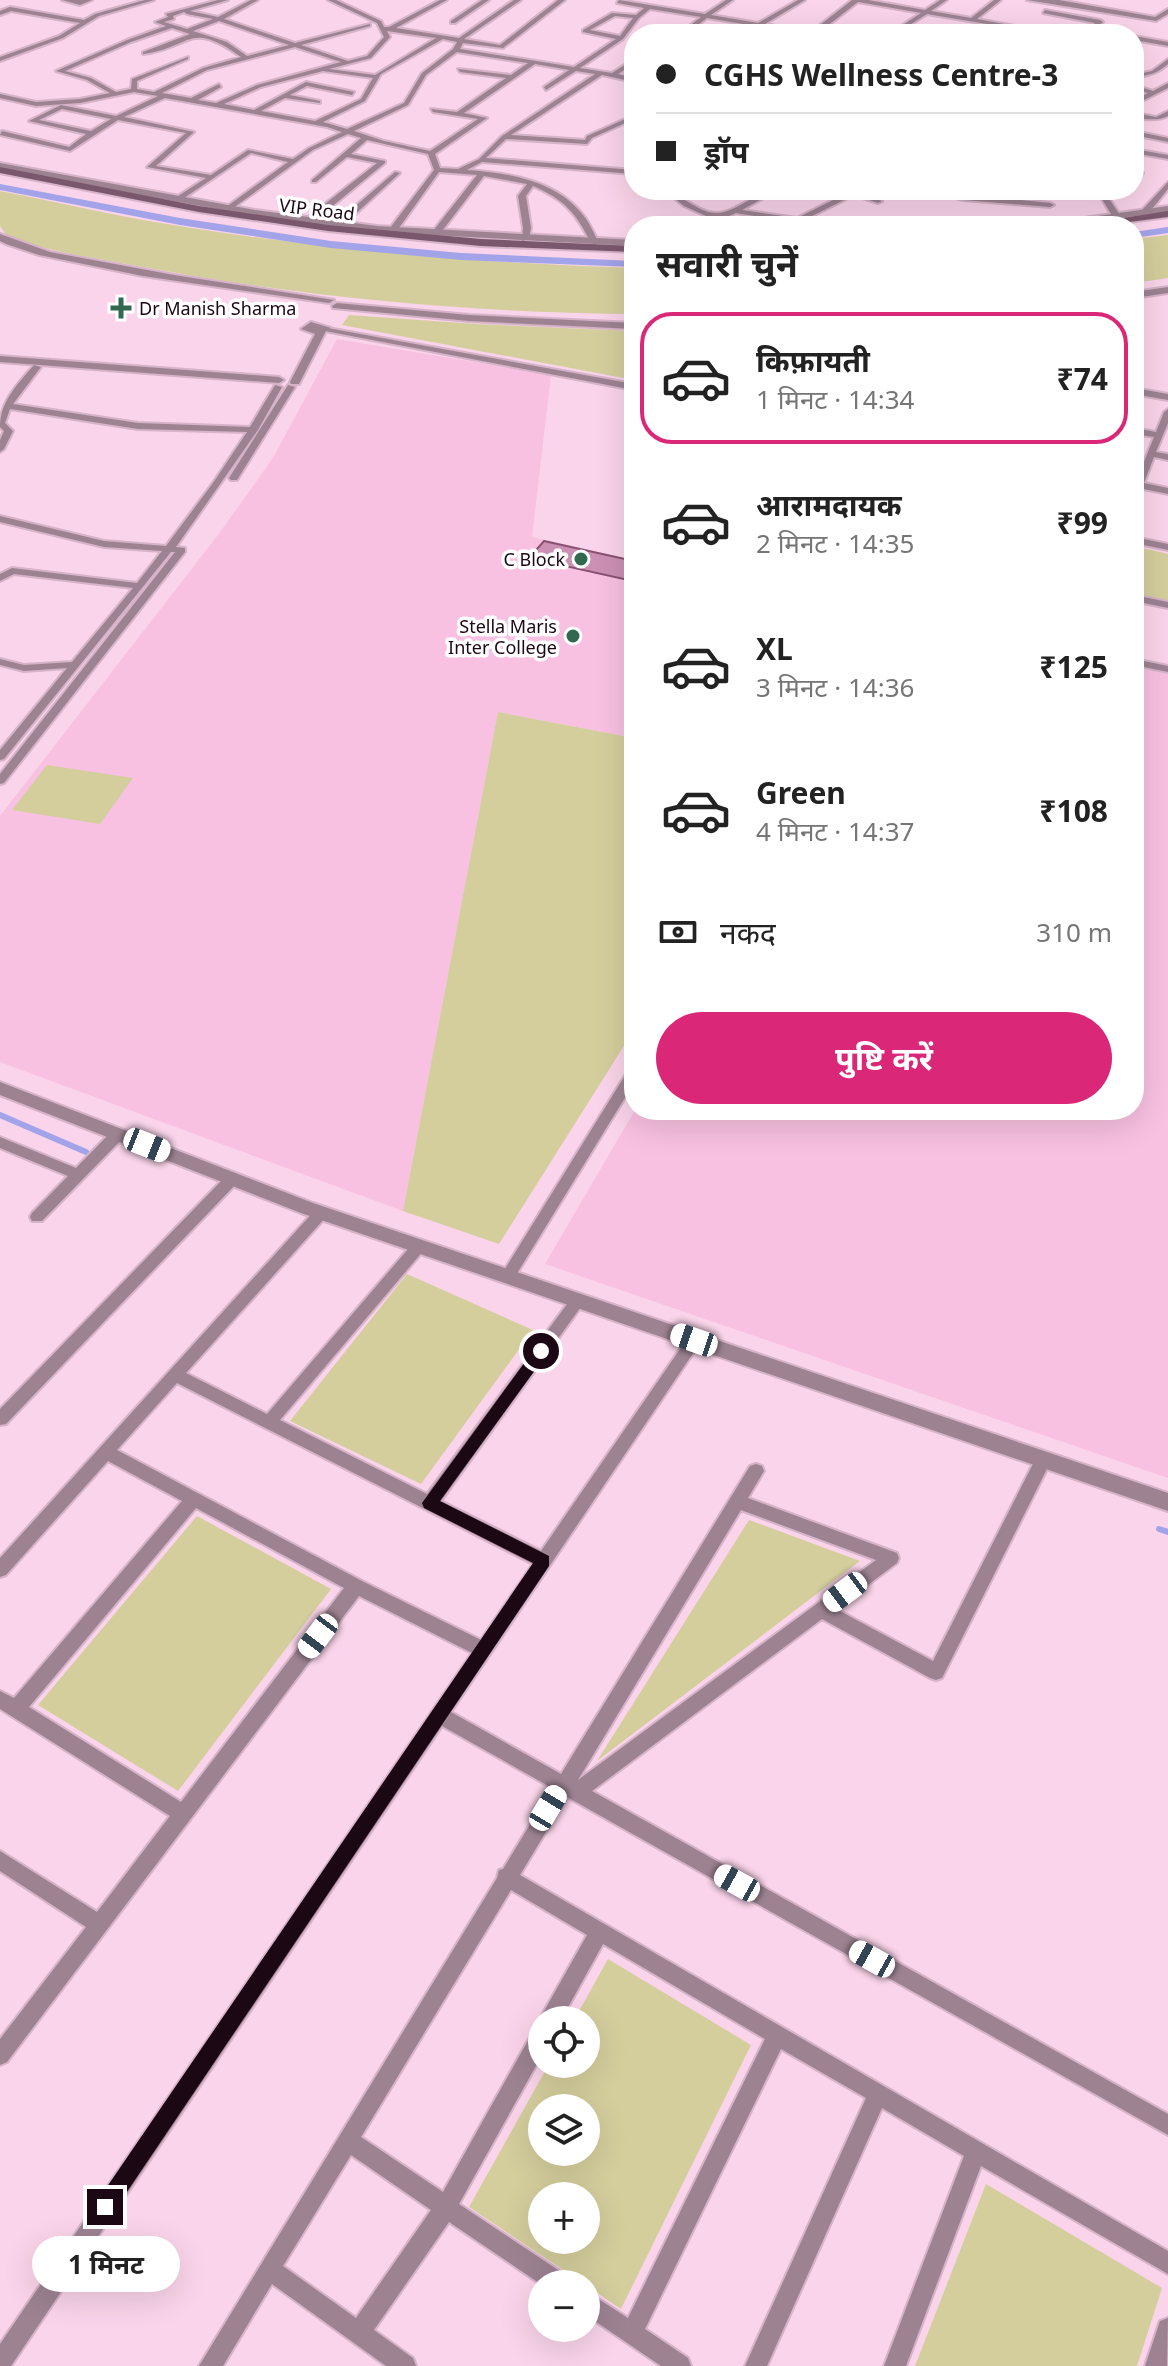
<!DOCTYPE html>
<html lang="hi">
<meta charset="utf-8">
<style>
body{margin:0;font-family:"Noto Sans","Noto Sans Devanagari",sans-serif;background:#f6f6f6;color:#222;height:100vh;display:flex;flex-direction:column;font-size:30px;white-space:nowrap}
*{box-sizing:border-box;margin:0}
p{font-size:26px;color:#767676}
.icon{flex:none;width:44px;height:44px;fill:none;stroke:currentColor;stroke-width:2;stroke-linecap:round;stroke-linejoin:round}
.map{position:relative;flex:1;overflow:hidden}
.drawer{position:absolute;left:624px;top:216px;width:520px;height:904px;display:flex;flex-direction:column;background:#fff;border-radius:32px;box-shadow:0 8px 32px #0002}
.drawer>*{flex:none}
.banner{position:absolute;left:624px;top:24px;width:520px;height:176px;border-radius:32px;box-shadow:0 8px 32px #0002;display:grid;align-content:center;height:176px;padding:0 32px;background:#fff}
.fabs{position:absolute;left:528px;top:2006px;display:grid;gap:16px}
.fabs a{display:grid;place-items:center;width:72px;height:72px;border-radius:50%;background:#fff;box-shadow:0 8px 32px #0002;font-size:40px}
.end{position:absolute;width:36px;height:36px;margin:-18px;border:10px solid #1c0715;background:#fff;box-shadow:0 0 0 4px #fff}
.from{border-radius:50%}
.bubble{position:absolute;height:56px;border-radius:28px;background:#fff;box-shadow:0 8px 32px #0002;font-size:26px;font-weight:700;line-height:56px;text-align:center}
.car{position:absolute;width:24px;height:48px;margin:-24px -12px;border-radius:10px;box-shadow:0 0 6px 2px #0007;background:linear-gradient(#fff 24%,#345 0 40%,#fff 0 76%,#345 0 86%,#fff 0)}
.banner b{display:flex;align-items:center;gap:28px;height:76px;font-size:30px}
.banner b+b{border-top:2px solid #e0e0e0}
.banner i{width:20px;height:20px;background:#222}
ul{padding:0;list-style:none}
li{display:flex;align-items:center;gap:24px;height:132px;margin:0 16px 12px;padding:0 16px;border:4px solid transparent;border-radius:32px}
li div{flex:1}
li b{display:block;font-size:30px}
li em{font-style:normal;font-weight:700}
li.selected{border-color:#db2777}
li>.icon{width:72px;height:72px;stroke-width:1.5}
h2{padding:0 32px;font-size:36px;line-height:96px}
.pay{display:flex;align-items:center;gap:20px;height:88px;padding:0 32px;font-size:30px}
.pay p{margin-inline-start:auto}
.cta{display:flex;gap:16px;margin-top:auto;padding:16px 32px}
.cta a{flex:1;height:92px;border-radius:48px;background:#db2777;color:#fff;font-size:32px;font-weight:700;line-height:92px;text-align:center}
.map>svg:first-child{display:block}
.built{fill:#f8c0e1}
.green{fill:#d4ce9d;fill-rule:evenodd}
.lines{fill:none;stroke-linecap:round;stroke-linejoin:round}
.stream{stroke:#a2a3e9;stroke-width:6}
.canal{fill:#a2a3e9;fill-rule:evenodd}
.building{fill:#cb90b4;stroke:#875172;stroke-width:2}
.minor-casing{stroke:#d6b3c8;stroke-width:4}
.tertiary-casing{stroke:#d6b3c8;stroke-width:4}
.secondary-casing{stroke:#d6b3c8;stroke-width:4}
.minor{fill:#9d8392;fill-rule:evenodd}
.tertiary{fill:#9d8392;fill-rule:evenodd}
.secondary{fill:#7b576d;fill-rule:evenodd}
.route{fill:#1c0715}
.poi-dot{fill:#31684f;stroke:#fff;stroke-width:3}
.labels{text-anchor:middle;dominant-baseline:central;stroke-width:7;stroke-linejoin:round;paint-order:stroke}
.far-street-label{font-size:18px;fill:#1c0715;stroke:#fff}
.far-poi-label{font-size:18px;fill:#1c0715;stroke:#fff;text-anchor:end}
</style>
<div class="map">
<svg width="1168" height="2366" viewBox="0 0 1168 2366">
<rect width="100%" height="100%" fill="#fad4ea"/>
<!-- built -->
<g class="built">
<path d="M 337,339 L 551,375 L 532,537 L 634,560 L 634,738 L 498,712 L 403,1211 L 0,1062 L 0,816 L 218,535 L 273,458 Z"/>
<path d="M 1134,667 L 1168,674 L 1168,1478 L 545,1264 L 635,1110 L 1134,1110 Z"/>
</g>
<!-- green -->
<g class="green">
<path d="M 0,191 C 58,202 115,216 173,225 C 326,250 480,263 634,268 L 634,314 C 474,313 301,297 143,267 C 98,258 50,253 7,236 L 0,226 Z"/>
<path d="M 1168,235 L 1168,278 L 1134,283 L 1134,239 Z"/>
<path d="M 349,315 L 476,324 L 634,331 L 634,380 L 342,325 Z"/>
<path d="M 1134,546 L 1168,554 L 1168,601 L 1134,593 Z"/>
<path d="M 498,712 L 634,738 L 634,1030 L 499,1244 L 403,1211 Z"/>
<path d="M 47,765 L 133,778 L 100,824 L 12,810 Z"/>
<path d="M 407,1274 L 533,1330 L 421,1484 L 290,1421 Z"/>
<path d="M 197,1516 L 331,1589 L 178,1791 L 38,1705 Z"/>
<path d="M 749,1520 L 860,1561 L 597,1761 Z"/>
<path d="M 608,1959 L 751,2045 L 621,2309 L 469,2207 L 549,2064 L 586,2064 L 586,2020 L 574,2020 ZM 542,2108 L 586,2108 L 586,2152 L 542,2152 ZM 542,2196 L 586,2196 L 586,2240 L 542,2240 Z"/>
<path d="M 986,2184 L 1162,2288 L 1137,2366 L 915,2366 Z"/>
</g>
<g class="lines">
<!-- stream -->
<g class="stream">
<path d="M 0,1115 L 86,1152"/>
<path d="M 1159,1529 L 1168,1532"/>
</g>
<!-- canal -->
<g class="canal">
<path d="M 0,184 L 180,218 L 331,241 L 461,253 L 634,261 L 634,267 L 461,260 L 331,248 L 180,225 L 0,190 Z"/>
<path d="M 1168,227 L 1168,233 L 1134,238 L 1134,232 Z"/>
</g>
</g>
<!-- building -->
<path class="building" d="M 544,541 L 634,561 L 634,573 L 628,580 L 529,558 Z"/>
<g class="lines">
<!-- minor casing -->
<g class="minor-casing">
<g id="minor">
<path d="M 62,0 L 92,0 L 80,5 Z"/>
<path d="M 145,0 L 154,0 L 99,16 L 63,38 L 0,61 L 0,57 L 59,36 L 80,23 L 11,11 L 0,15 L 0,11 L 10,7 L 84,20 L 95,14 Z"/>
<path d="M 218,0 L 228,0 L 190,11 L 218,17 L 251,0 L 258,0 L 224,19 L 295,43 L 370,24 L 370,26 L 301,45 L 348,61 L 367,56 L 384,37 L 377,23 L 328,0 L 336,0 L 381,21 L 384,27 L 389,27 L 440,0 L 447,0 L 396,28 L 459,38 L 514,0 L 521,0 L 464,39 L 500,45 L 558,0 L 565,0 L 503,48 L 463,43 L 460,49 L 574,67 L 616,39 L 583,32 L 583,30 L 612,13 L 636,15 L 644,8 L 617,3 L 619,0 L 705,14 L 726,0 L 733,0 L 711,15 L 758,23 L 798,0 L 805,0 L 765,24 L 811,32 L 852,0 L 868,0 L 925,10 L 940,0 L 947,0 L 931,11 L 971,18 L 994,0 L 1001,0 L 977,19 L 1059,34 L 1046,34 L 927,14 L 905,28 L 929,34 L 901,31 L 896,34 L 889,34 L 921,13 L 858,2 L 817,34 L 803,34 L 707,18 L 686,34 L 679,34 L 701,17 L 650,9 L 639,18 L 623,39 L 580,68 L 612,73 L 634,59 L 634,64 L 618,74 L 634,78 L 634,82 L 602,75 L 511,135 L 585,140 L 587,136 L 632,116 L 634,115 L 634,119 L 592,138 L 587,144 L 506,139 L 486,158 L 634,170 L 634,174 L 482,162 L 467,170 C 508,173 556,180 583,215 C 590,223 594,234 599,243 L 595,245 L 591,243 C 576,213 565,200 533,186 L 526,196 L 531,228 L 529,239 L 522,241 L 523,228 L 518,196 L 527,184 L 484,176 L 439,235 L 433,235 L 433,231 L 477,175 L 439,172 L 396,232 L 390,232 L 390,228 L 434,170 L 428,154 L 367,140 L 351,154 L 385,161 L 385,163 L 313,222 L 307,222 L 307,218 L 377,163 L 347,157 L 316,182 L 312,182 L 312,180 L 361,138 L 348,134 L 313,150 L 229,211 L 226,207 L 288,162 L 251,153 L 178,202 L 175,198 L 206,178 L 147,167 L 186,133 L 118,120 L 70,151 L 0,135 L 2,131 L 69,147 L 86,134 L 29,121 L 61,105 L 116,116 L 158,96 L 134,92 L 80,103 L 36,106 L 0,98 L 0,94 L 36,102 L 80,99 L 110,93 L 87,80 L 56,71 L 127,40 L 166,26 L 155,22 L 168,17 L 166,14 ZM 184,12 L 187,14 L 213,19 L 187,29 L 164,22 L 174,19 L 173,16 ZM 615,16 L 633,18 L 620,36 L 590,30 ZM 219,21 L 289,45 L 247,56 L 227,42 L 193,31 ZM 172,28 L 190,34 L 143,52 L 143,54 C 192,48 188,19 241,57 L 203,68 L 154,92 L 137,89 L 137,81 L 188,59 L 188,57 L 132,79 L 131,89 L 116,92 L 91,78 L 65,71 L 131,42 ZM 387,31 L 436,38 L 375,75 L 329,69 L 371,58 L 390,37 ZM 443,39 L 457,42 L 453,49 L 422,73 L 404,103 L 347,129 L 323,122 L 365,101 L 381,74 ZM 295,47 L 341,62 L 257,85 L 216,103 L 198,100 L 221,87 L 219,84 L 191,98 L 162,93 L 207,70 ZM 457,52 L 528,63 L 511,75 L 458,69 L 460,72 L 506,78 L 457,112 L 431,109 L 433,112 L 478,119 L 430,151 L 384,141 L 354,131 L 408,105 L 426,75 ZM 535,64 L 569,70 L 544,87 L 546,90 L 576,71 L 595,74 L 502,136 L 479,159 L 458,169 L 440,168 L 435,154 L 487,118 L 464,113 ZM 323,71 L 373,78 L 361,99 L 315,121 L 261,111 L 285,98 L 320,103 L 320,101 L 290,95 L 307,86 L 352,95 L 354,92 L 306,82 L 254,110 L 224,104 L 261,87 ZM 165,98 L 327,127 L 342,132 L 309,148 L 293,159 L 248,150 L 211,175 L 156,166 L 194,132 L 124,117 ZM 62,109 L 111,119 L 91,131 L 39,120 Z"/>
<path d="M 482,0 L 489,0 L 455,23 L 451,23 L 451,21 Z"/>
<path d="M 1027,0 L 1059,0 L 1155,17 L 1168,9 L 1168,14 L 1156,21 Z"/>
<path d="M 1045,10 L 1100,20 L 1103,22 L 1090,33 L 1087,31 L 1095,23 L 1043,13 Z"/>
<path d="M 1134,36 L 1168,42 L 1168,46 L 1134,40 Z"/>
<path d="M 1168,59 L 1168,64 C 1153,77 1150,72 1134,80 L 1134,75 L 1152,71 Z"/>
<path d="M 1168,83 L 1168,88 L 1134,105 L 1134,100 L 1148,93 L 1134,89 L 1134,85 L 1153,91 Z"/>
<path d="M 1168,111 L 1168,116 C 1154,123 1147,116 1134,121 L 1134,117 L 1141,114 L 1156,117 Z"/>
<path d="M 1134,131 L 1168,138 L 1168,142 L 1134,135 Z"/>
<path d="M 1134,149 L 1168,155 L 1168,159 L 1134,153 Z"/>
<path d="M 1134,170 L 1142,172 L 1143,173 L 1134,174 Z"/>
<path d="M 395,172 L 400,173 L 351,218 L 347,226 L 341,226 L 345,215 Z"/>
<path d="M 1168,182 L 1168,189 L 1148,214 L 1142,214 L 1142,210 Z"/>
<path d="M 664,190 L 672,190 L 678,194 L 711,190 L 682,198 C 715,220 721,216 753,198 C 762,193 768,190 778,190 L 742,210 L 797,218 L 853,190 L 882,201 L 878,203 L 854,195 L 806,219 L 826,224 L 823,226 L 795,224 L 792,222 L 736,213 L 724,218 L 706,216 L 684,206 Z"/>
<path d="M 921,190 L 1050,203 L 1054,205 L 1050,207 L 964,200 Z"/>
<path d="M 1044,190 L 1108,190 L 1106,194 L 1120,215 L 1113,217 L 1100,196 Z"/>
<path d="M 322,327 L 634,384 L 634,390 L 325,331 L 322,331 Z"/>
<path d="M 34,365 L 41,367 L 13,404 L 138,423 L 250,427 L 275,385 L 282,387 L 258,430 L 176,547 L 185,548 L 185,552 L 4,783 L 0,784 L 0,774 L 175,552 L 171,552 L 4,759 L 0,760 L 0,750 L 67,668 L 24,671 L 0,665 L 0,659 L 24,665 L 72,662 L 133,588 L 14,574 L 0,581 L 0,574 L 12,568 L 137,583 L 162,551 L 104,547 L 0,522 L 0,516 L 104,541 L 166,546 L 213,483 L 247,432 L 138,429 L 10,409 L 5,423 L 13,431 L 4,449 L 0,452 L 0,440 L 4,431 L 0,427 C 0,401 18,384 34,365 Z"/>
<path d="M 288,385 L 295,387 L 237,480 L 231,480 L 229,478 Z"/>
<path d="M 1134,388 L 1168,394 L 1168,400 L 1134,394 Z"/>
<path d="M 1168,409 L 1168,423 L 1156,452 L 1168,454 L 1168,460 L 1154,457 L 1144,483 L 1168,488 L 1168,494 L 1134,487 L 1134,481 L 1136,482 L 1154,437 L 1134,434 L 1134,428 L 1156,432 L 1164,412 Z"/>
<path d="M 1134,537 L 1168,544 L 1168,550 L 1134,543 Z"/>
<path d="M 1134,595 L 1168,602 L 1168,608 L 1134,601 Z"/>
<path d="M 1134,659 L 1168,666 L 1168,672 L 1134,665 Z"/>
<path d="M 634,1067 L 634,1083 L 513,1280 L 503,1280 L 501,1276 L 503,1272 L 629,1069 Z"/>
<path d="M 118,1129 L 125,1134 L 123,1138 L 42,1221 L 32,1221 L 30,1217 L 32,1213 L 68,1176 L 0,1148 L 0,1137 L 76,1168 L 113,1130 Z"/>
<path d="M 232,1174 L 239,1179 L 237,1183 L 6,1424 L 0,1425 L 0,1409 L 227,1175 Z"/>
<path d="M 321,1208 L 326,1209 L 328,1213 L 326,1217 L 186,1373 L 267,1414 L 414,1242 L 424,1242 L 426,1246 L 424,1250 L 280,1420 L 427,1494 L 573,1296 L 583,1296 L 585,1300 L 583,1304 L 441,1501 L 541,1551 L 689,1336 L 694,1334 L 699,1336 L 702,1340 L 451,1712 L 561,1774 L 750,1466 L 756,1464 L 762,1466 L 764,1471 L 748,1498 L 897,1553 L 899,1558 L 897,1563 L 836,1609 L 933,1661 L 1038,1454 L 1044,1452 L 1050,1454 L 1052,1459 L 942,1678 L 936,1680 L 930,1678 L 822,1619 L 592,1791 L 1168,2114 L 1168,2135 L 567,1797 L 520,1875 L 1168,2251 L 1168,2274 L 981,2166 L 906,2366 L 884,2366 L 964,2156 L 882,2108 L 767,2366 L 745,2366 L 866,2098 L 781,2049 L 645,2329 L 688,2358 L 691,2366 L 661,2366 L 586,2315 L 586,2291 L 628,2318 L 765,2039 L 603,1944 L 561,2020 L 542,2020 L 542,2025 L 540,2020 L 543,2013 L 587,1935 L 511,1890 L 361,2137 L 443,2192 L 535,2028 L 542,2025 L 542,2055 L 459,2204 L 567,2276 L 570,2284 L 542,2285 L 449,2222 L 374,2330 L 413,2358 L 416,2366 L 386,2366 L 272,2284 L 223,2366 L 199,2366 L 497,1878 L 499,1870 L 503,1869 L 552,1788 L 442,1726 L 11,2366 L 0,2366 L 0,2344 L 472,1653 L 359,1596 L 7,2062 L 0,2065 L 0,2039 L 86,1927 L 0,1871 L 0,1851 L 97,1912 L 170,1816 L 0,1709 L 0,1691 L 14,1698 L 182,1501 L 108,1461 L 6,1575 L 0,1577 L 0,1558 L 316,1209 ZM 177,1383 L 533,1564 L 481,1640 L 362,1581 L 117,1450 ZM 196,1508 L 344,1588 L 181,1802 L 29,1707 ZM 741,1510 L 876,1560 L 578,1780 ZM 351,2155 L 431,2210 L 356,2318 L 283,2266 Z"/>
<path d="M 1168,2318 L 1167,2366 L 1145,2366 L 1160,2321 Z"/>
</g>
</g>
<!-- tertiary casing -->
<g class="tertiary-casing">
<g id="tertiary">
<path d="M 0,163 L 255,210 L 377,226 L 634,240 L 634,246 L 377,232 L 255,216 L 0,169 Z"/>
<path d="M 1168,206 L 1168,212 L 1055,226 L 1028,226 Z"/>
<path d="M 0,234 L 50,252 L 174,275 L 334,300 L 329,303 L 143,276 L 39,255 L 6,244 L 0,241 Z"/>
<path d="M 1168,287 L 1168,293 L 1134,298 L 1134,292 Z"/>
<path d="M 337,303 L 469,315 L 634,323 L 634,329 L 469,321 L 333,308 L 332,306 Z"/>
<path d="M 311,322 L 331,328 L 326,331 L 299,384 L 291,384 L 290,382 L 315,334 L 301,329 Z"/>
<path d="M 0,356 L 279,377 L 284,380 L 279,383 L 0,362 Z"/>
<path d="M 0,1082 L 313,1203 L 1168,1493 L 1168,1511 L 301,1213 L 0,1095 Z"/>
</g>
</g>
<!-- secondary casing -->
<g class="secondary-casing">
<g id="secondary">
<path d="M 0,167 L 199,206 L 328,225 L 481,239 L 634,246 L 634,252 L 481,246 L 328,231 L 199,212 L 0,173 Z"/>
<path d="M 1168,211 L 1168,217 L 1099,226 L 1070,226 Z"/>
</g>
</g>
<!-- minor -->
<use href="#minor" class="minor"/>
<!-- tertiary -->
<use href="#tertiary" class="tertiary"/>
<!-- secondary -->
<use href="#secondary" class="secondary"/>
</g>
<!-- route -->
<path class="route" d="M 541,1345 L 548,1351 L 546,1355 L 440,1501 L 549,1556 L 549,1566 L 112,2214 L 105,2217 L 98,2214 L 96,2207 L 98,2200 L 533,1563 L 424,1508 L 422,1503 L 536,1347 Z"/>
<!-- markers -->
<g class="poi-dot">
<path d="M117 296h8v8h8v8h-8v8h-8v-8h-8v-8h8z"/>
<circle cx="581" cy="559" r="8"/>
<circle cx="573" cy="636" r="8"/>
</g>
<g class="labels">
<!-- far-street labels -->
<g class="far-street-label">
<text transform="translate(317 209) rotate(7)">VIP Road</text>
</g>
<!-- far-poi labels -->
<g class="far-poi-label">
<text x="139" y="308" text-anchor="start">Dr Manish Sharma</text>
<text x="565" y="559">C Block</text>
<text x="557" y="626">Stella Maris<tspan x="557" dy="21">Inter College</tspan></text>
</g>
</g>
</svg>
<div class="fabs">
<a><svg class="icon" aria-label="locate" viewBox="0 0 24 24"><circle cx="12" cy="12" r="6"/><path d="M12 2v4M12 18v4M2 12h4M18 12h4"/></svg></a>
<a><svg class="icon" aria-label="layers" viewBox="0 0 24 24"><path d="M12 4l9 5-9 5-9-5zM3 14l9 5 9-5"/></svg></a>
<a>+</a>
<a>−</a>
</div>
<i class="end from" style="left:541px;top:1351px"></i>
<i class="end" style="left:105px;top:2207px"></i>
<div class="bubble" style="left:32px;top:2236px;width:148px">1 मिनट</div>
<i class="car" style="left:147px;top:1145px;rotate:112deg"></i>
<i class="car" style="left:694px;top:1340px;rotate:289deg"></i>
<i class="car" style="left:845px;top:1592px;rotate:233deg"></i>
<i class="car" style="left:318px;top:1636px;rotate:217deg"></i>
<i class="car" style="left:548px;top:1808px;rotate:31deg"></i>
<i class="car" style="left:737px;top:1883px;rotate:299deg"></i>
<i class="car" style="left:872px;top:1959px;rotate:299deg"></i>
<div class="banner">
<b><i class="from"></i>CGHS Wellness Centre-3</b>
<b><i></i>ड्रॉप</b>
</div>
<section class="drawer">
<h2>सवारी चुनें</h2>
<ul>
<li class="selected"><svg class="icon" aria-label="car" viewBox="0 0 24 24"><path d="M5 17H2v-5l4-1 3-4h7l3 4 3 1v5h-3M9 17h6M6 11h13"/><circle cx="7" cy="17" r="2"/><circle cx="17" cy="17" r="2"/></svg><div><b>किफ़ायती</b><p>1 मिनट · 14:34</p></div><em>₹74</em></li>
<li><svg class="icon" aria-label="car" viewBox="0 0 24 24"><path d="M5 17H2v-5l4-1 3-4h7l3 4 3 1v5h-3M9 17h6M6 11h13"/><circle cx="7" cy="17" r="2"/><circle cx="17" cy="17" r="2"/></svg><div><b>आरामदायक</b><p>2 मिनट · 14:35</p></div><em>₹99</em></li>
<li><svg class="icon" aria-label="car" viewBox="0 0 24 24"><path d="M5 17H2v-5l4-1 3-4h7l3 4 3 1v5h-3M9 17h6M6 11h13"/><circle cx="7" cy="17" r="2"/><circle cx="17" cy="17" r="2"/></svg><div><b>XL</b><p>3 मिनट · 14:36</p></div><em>₹125</em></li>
<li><svg class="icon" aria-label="car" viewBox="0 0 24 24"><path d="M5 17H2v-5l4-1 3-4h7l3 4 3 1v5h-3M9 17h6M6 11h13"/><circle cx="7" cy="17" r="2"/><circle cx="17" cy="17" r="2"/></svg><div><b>Green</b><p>4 मिनट · 14:37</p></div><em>₹108</em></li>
</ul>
<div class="pay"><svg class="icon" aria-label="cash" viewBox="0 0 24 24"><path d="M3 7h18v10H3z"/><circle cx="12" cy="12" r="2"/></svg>नकद<p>310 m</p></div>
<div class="cta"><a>पुष्टि करें</a></div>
</section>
</div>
